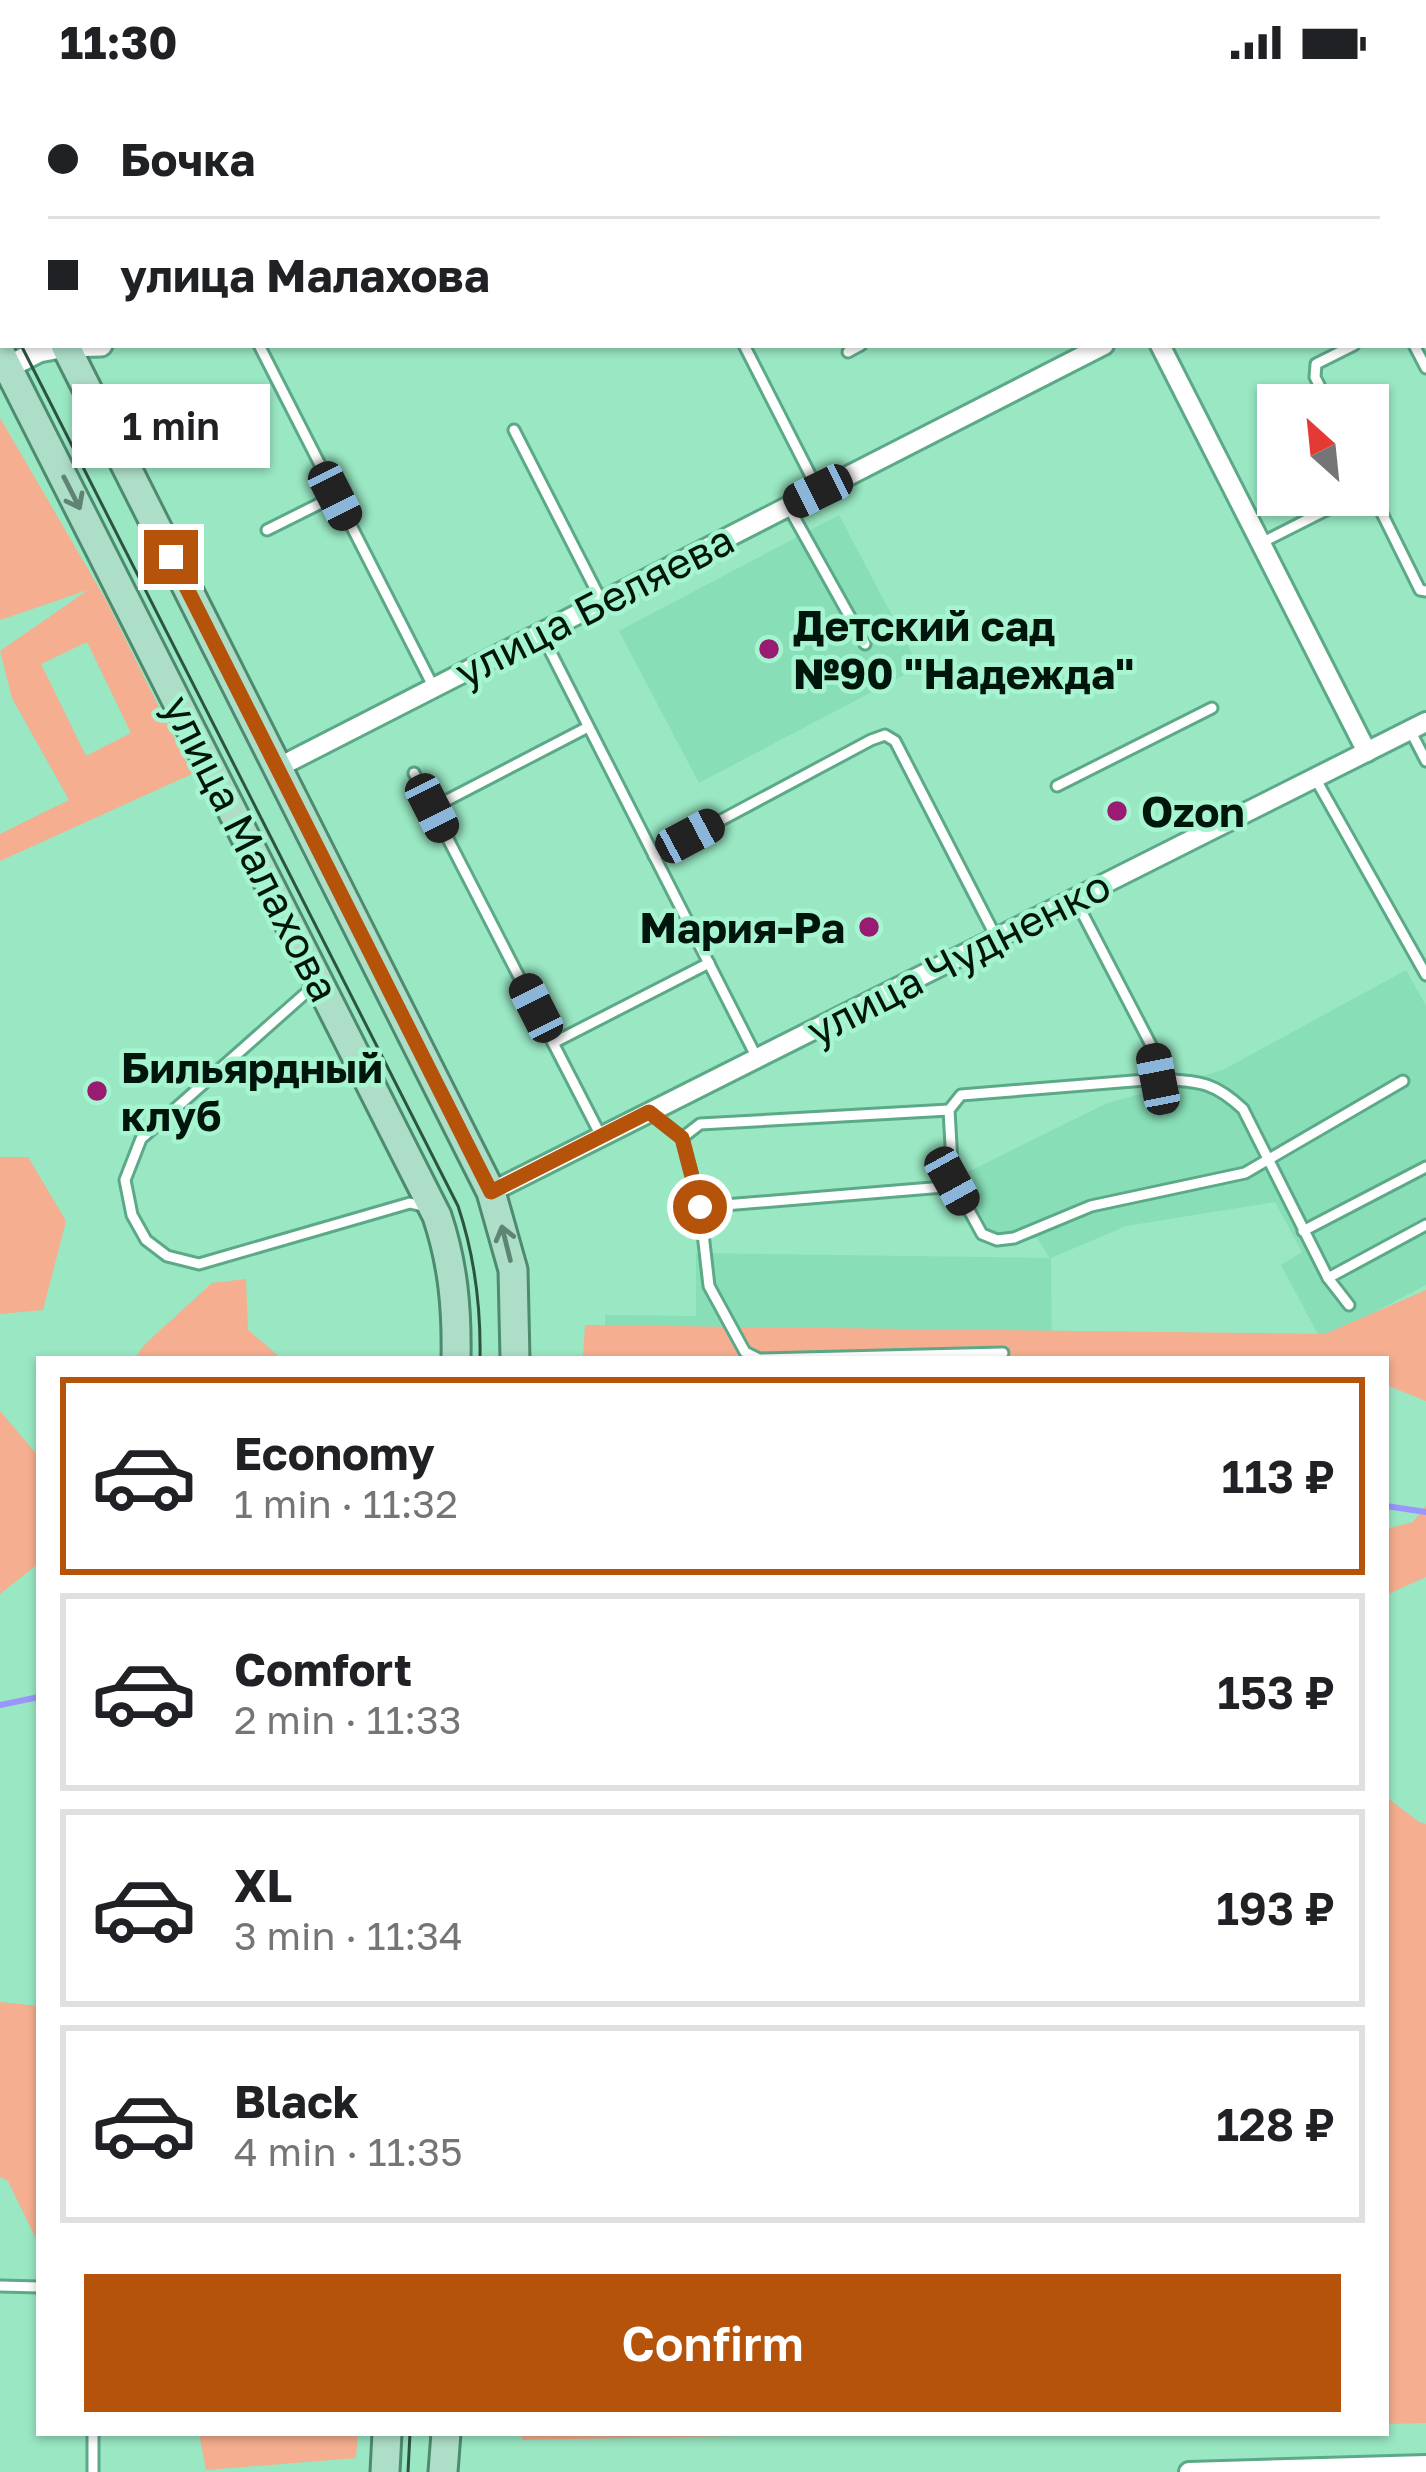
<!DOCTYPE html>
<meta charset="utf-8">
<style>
body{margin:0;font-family:"Golos Text",sans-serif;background:#f2f2f2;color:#202124;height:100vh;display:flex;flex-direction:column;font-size:45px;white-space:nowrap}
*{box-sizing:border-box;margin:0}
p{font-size:39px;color:#757577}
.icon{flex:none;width:66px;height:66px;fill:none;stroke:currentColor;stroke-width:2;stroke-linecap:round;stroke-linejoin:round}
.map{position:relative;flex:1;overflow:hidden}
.panel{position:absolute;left:36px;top:1272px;width:1353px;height:1080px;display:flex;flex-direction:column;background:#fff;border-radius:0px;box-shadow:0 3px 9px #0004}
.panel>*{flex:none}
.banner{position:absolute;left:0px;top:0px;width:1428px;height:264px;box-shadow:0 3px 9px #0004;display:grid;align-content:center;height:264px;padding:0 48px;background:#fff}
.needle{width:78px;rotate:333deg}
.tools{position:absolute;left:1257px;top:300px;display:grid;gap:24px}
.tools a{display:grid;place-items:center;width:132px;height:132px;border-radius:0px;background:#fff;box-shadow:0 3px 9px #0004;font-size:60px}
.end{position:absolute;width:54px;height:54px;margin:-27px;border:15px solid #b45309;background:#fff;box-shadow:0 0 0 6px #fff}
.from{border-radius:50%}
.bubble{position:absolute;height:84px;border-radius:0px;background:#fff;box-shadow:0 3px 9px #0004;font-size:39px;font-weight:600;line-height:84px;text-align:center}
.car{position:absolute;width:36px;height:72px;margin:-36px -18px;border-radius:15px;box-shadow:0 0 9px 3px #0007;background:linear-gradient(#222 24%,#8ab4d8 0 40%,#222 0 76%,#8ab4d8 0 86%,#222 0)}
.banner b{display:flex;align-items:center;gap:42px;height:114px;font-size:45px}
.banner b+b{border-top:3px solid #e0e0e0}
.banner i{width:30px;height:30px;background:#202124}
ul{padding:21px 0 0;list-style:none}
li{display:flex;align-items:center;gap:36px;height:198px;margin:0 24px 18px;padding:0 24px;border:6px solid #e0e0e0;border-radius:0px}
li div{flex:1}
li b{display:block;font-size:45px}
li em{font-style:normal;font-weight:600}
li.on{border-color:#b45309}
li>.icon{width:108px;height:108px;stroke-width:1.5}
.button{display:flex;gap:24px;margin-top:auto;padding:24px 48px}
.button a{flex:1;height:138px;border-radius:0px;background:#b45309;color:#fff;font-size:48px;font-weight:600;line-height:138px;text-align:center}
.status{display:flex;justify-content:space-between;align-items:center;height:84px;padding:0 60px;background:#fff;direction:ltr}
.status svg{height:33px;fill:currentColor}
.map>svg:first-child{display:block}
.built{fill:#87deb7}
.green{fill:#f5ae8f;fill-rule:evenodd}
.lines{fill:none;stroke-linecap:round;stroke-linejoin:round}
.stream{stroke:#9a96fd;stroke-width:6}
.service-casing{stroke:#5ca988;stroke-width:15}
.minor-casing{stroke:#5ca988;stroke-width:24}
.tertiary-casing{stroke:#5ca988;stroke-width:27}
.primary-casing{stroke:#4d8a6f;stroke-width:33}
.service{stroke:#fff;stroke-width:9}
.minor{stroke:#fff;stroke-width:18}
.tertiary{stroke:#fff;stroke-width:21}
.primary{stroke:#addec8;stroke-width:27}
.tram{stroke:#2d5342;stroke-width:3}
.oneway{stroke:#5f8473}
.route{stroke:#b45309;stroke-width:15}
.poi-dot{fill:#991b72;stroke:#a6f4d0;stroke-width:4.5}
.labels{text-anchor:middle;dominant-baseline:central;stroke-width:9;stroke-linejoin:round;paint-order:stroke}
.street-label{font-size:42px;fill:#00160c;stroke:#a6f4d0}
.poi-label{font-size:42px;font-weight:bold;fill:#00160c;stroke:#a6f4d0;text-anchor:start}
</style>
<div class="status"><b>11:30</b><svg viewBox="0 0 49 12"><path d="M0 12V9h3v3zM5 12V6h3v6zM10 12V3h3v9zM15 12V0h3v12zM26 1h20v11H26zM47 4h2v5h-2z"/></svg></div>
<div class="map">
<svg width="1426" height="2388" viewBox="0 0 1426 2388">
<rect width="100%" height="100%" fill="#99e7c3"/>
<!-- built -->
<g class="built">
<path d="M 839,431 L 919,583 L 699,699 L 619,547 Z"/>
<path d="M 1406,886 L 1426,922 L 1426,1201 L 1321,1256 L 1281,1181 L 1302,1168 L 1275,1118 L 1126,1142 L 1051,1174 L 1052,1275 L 605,1275 L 605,1231 L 696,1232 L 696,1169 L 1050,1174 L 1037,1154 L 992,1157 L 962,1091 L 1105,1020 L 1223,986 Z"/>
</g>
<!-- green -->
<g class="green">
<path d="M 0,334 L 106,516 L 192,690 L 0,777 L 0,750 L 69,716 L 12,614 L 0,567 L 88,506 L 0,536 ZM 87,558 L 131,649 L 86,672 L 41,580 Z"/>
<path d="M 0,1073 L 28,1073 L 66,1137 L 43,1226 L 0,1230 Z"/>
<path d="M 246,1195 L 248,1246 L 282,1275 L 134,1275 L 144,1261 L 212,1199 Z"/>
<path d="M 1426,1206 L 1426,1317 L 1386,1301 L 1386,1275 L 583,1275 L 585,1241 L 1325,1250 Z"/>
<path d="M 0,1327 L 39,1373 L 39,1479 L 0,1510 Z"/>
<path d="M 1426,1422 L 1426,1493 L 1386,1511 L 1386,1445 L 1413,1438 Z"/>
<path d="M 1386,1713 L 1419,1738 L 1426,1740 L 1426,2339 L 1386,2340 Z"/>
<path d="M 0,1918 L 39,1922 L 39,2161 L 8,2097 L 0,2093 Z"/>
<path d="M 199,2349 L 358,2349 L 356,2374 L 206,2386 Z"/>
<path d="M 522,2349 L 900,2349 L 522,2356 Z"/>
</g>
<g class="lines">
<!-- stream -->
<g class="stream">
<path d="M 1386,1422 L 1426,1428"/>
<path d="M 0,1621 L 39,1613"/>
</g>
<!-- service casing -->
<g class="service-casing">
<g id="service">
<path d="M 434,0 L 436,3"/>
<path d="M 1178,0 L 1180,3"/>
<path d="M 85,3 L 88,0"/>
<path d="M 319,3 L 324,0"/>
<path d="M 677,3 L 678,0"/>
<path d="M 934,3 L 940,0"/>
<path d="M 1104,3 L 1110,0"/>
<path d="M 0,52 L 3,50"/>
<path d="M 1425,206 L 1426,205"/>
<path d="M 259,261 L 434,604"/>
<path d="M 744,261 L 818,406"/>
<path d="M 1414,261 L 1426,284"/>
<path d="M 848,268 L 861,261"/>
<path d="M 1329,321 L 1315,293 L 1316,280 L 1354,261"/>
<path d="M 514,346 L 602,518"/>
<path d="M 1368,401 L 1420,506 L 1426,507"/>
<path d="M 788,422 L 865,560"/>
<path d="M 267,446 L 335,412"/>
<path d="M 1261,459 L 1356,411"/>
<path d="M 541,549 L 757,974"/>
<path d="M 1410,646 L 1426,677"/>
<path d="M 414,689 L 601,1052"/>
<path d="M 1315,694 L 1426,891"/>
<path d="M 1057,702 L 1212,624"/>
<path d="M 432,724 L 588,643"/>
<path d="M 654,772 L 871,656 L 885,651 L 895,657 L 996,853"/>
<path d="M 1075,815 L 1151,961 L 1158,995 C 1198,998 1212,996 1243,1025 L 1328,1194 L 1349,1221"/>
<path d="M 316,900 L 141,1055 L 125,1096 L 132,1131 L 146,1156 L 167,1172 L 199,1180 L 410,1119 L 426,1123"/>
<path d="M 553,959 L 709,879"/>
<path d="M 649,1028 L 682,1054 L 700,1123 L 709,1202 L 745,1268 L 759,1275 L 1003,1269"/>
<path d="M 682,1054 L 700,1040 L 949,1026"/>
<path d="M 953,1097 L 982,1150 L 997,1156 L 1014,1154 L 1091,1122 L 1245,1089 L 1403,997"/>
<path d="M 700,1123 L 944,1103 L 953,1097 L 949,1026 L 961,1011 L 1158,995"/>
<path d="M 1303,1147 L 1426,1083"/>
<path d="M 1328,1194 L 1426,1141"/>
<path d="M 0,2202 L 39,2203"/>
<path d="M 93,2349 L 93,2388"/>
</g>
</g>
<!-- minor casing -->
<g class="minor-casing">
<g id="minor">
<path d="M 1027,0 L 1029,3"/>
<path d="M 1425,96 L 1426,96"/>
<path d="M 1160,261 L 1367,668"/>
<path d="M 277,684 L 1104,261"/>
<path d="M 491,1108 L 1426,638"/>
<path d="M 1189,2388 L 1426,2381"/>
</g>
</g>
<!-- tertiary casing -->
<g class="tertiary-casing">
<g id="tertiary">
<path d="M 604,3 L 610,0"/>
<path d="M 8,283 L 39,267 L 66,262 L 101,261"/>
</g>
</g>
<!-- primary casing -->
<g class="primary-casing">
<g id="primary">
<path d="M 0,136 L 3,141"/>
<path d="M 65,261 L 491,1108 L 513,1186 L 515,1275"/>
<path d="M 0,268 L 437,1132 C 453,1180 457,1224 456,1275"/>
<path d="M 385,2388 L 387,2349"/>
<path d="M 443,2388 L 446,2349"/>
</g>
</g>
<!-- service -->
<use href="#service" class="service"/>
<!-- minor -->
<use href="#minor" class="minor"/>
<!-- tertiary -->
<use href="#tertiary" class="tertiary"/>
<!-- primary -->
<use href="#primary" class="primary"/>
<!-- tram -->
<g class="tram">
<path d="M 0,190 L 3,196"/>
<path d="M 0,219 L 3,225"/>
<path d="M 21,261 L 458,1122 C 475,1173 481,1221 480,1275"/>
<path d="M 408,2388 L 410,2349"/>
</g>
</g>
<!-- one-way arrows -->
<defs><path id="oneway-shaft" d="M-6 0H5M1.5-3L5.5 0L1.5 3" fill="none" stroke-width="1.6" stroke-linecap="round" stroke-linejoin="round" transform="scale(3)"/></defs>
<g class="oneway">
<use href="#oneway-shaft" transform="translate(72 409) rotate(63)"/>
<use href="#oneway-shaft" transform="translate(506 1159) rotate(-104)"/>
</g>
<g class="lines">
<!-- route -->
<path class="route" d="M 171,473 L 491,1108 L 649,1028 L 682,1054 L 700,1123"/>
</g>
<!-- markers -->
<g class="poi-dot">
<circle cx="769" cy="565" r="12"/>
<circle cx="1117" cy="727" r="12"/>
<circle cx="869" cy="843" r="12"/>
<circle cx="97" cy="1007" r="12"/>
</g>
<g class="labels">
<!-- street labels -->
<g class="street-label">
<text transform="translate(594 521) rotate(-27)">улица Беляева</text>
<text transform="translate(252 764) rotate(63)">улица Малахова</text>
<text transform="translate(958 873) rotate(-27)">улица Чудненко</text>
</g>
<!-- poi labels -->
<g class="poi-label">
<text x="793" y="541">Детский сад<tspan x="793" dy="48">№90 "Надежда"</tspan></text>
<text x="1141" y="727">Ozon</text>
<text x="845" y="843" text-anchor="end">Мария-Ра</text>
<text x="121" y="983">Бильярдный<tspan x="121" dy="48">клуб</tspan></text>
</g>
</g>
</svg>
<div class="tools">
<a><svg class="needle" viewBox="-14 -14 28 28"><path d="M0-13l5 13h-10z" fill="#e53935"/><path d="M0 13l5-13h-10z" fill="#757577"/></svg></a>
</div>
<i class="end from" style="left:700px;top:1123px"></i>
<i class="end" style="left:171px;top:473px"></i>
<div class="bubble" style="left:72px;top:300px;width:198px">1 min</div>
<i class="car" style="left:818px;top:407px;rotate:244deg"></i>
<i class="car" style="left:335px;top:412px;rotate:153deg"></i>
<i class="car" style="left:432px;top:724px;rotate:153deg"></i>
<i class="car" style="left:690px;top:752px;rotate:62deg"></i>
<i class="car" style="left:536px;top:924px;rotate:333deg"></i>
<i class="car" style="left:1158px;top:995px;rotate:349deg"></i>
<i class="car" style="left:952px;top:1097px;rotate:151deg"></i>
<div class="banner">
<b><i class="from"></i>Бочка</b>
<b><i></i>улица Малахова</b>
</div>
<section class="panel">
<ul>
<li class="on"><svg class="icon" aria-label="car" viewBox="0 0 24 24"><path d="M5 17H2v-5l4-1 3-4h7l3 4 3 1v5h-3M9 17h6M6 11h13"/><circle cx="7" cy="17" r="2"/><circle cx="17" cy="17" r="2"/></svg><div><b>Economy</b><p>1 min · 11:32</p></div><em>113 ₽</em></li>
<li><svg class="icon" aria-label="car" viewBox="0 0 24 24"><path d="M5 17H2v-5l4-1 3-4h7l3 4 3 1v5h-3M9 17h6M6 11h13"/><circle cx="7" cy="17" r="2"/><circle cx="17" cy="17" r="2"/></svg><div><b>Comfort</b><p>2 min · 11:33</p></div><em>153 ₽</em></li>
<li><svg class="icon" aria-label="car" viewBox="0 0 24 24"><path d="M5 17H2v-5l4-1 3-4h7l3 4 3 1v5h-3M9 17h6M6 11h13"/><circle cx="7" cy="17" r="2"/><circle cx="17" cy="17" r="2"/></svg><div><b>XL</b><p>3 min · 11:34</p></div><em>193 ₽</em></li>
<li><svg class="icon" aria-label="car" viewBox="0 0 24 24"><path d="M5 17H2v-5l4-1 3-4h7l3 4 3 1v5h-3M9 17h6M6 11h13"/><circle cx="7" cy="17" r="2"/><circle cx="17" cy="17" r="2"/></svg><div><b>Black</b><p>4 min · 11:35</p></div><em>128 ₽</em></li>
</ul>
<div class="button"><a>Confirm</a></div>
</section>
</div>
